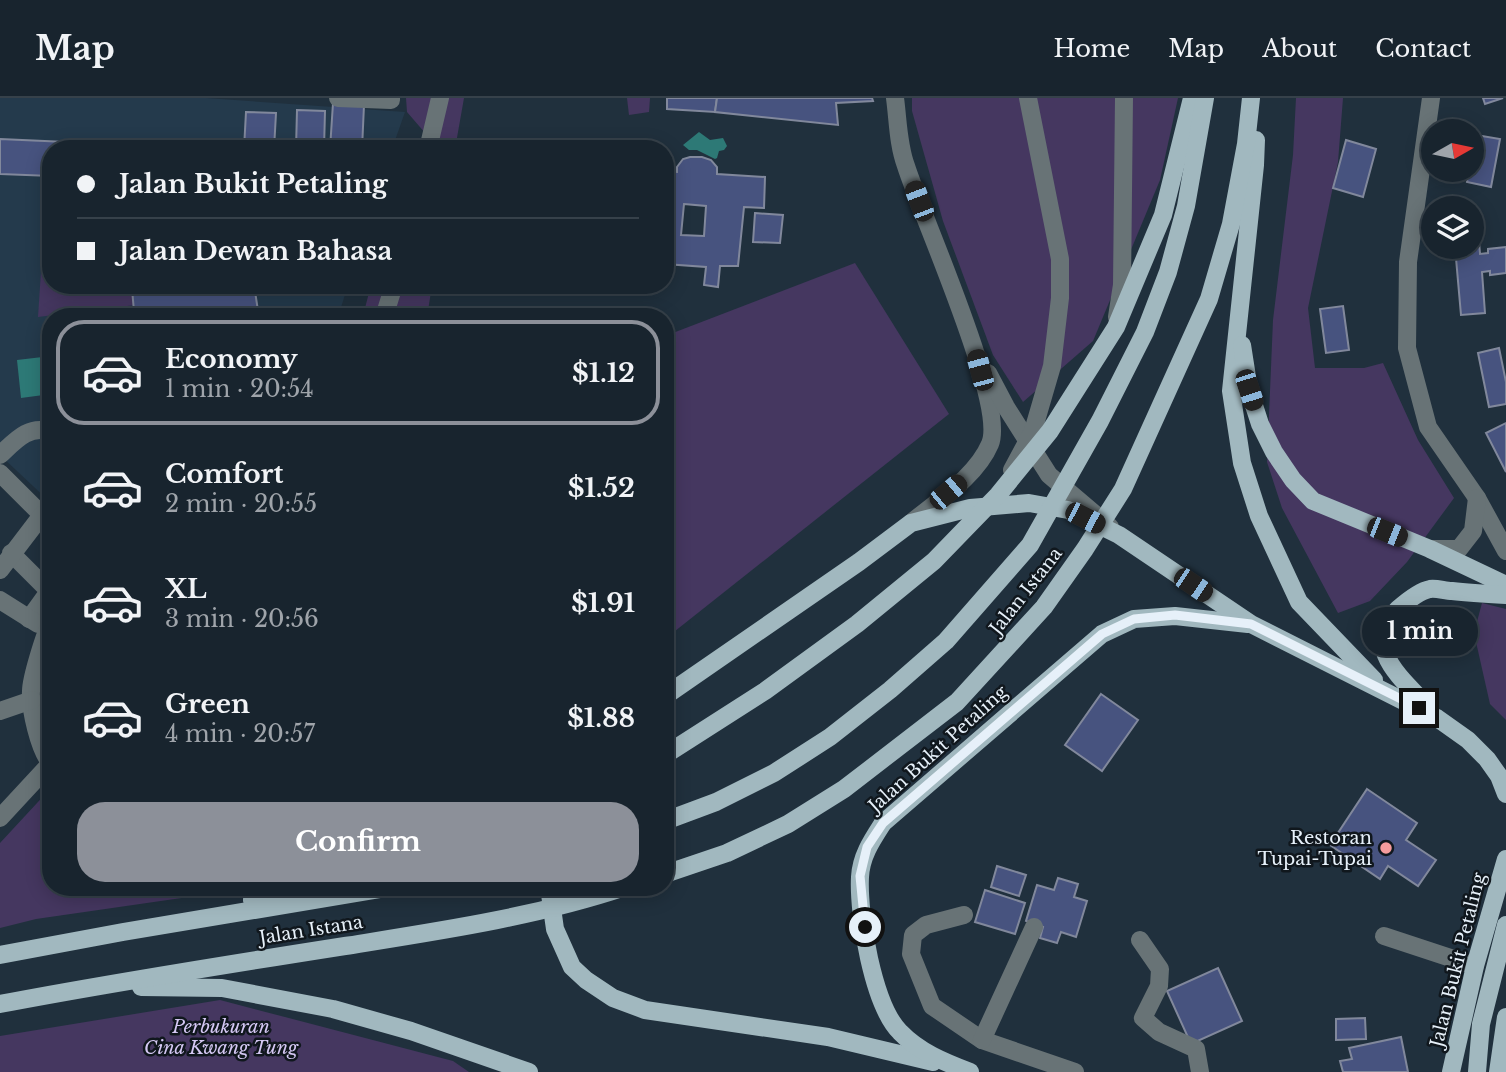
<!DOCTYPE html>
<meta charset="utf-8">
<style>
body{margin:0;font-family:"Libre Baskerville",serif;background:#25303a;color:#f1f3f6;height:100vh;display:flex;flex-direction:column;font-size:26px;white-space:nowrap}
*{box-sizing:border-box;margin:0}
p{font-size:23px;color:#9fa4aa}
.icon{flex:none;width:38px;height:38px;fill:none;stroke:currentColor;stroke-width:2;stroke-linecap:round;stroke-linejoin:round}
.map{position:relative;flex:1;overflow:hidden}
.details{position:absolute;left:42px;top:210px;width:632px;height:588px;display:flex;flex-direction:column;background:#18242e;border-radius:28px;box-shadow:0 4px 18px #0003,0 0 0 2px #36414a}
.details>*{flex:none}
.banner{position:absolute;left:42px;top:42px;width:632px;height:154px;border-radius:28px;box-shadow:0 4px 18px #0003,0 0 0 2px #36414a;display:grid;align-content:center;height:154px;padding:0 35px;background:#18242e}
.needle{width:46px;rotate:81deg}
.tools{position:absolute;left:1421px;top:21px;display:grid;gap:14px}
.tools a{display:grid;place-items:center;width:63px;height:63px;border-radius:50%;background:#18242e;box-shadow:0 4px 18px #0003,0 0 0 2px #36414a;font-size:35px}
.end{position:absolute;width:32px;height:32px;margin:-16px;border:9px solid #e6f0f9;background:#111;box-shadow:0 0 0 4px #111}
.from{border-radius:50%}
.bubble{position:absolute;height:49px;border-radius:24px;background:#18242e;box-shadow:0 4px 18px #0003,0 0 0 2px #36414a;font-size:23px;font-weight:700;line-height:49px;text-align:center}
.car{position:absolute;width:21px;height:42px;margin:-21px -10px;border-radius:9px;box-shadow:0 0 5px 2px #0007;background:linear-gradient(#222 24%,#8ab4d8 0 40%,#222 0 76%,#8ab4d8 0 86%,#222 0)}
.banner b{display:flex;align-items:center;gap:24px;height:66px;font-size:26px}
.banner b+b{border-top:2px solid #36414a}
.banner i{width:18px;height:18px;background:#f1f3f6}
ul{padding:12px 0 0;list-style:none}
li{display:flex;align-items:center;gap:21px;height:105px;margin:0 14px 10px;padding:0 21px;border:4px solid transparent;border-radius:28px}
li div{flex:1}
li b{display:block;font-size:26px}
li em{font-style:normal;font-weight:700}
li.selected{border-color:#8c9099}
li>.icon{width:63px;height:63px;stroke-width:1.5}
.button{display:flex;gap:14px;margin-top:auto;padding:14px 35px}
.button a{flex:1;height:80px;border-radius:28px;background:#8c9099;color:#fff;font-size:28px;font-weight:700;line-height:80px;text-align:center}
header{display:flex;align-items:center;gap:42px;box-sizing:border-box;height:98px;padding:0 35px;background:#18242e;border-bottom:2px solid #36414a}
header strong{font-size:33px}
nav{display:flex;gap:38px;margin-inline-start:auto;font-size:24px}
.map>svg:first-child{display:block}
.built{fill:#243a4c}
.green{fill:#453760}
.water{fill:#2d7976}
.building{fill:#47537f;stroke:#81889c;stroke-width:2;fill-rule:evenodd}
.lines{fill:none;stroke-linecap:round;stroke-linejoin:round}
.minor{stroke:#687376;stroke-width:18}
.major{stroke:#a1b8bf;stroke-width:18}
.route{stroke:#e6f0f9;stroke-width:9}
.poi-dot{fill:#f59b9c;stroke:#10171d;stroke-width:2.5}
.labels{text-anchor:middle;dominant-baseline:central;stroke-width:5;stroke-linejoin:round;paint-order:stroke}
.street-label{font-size:18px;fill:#e6f0f9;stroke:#10171d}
.poi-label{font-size:18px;fill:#e6f0f9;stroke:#10171d;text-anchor:end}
.park-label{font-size:18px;font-style:italic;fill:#d5c8f4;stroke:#10171d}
</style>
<header>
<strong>Map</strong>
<nav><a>Home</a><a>Map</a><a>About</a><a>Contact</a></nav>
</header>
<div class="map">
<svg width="1506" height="974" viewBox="0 0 1506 974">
<rect width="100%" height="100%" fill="#20303d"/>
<!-- built -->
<path class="built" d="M 0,0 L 206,0 L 405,14 L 392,51 L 51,51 L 51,187 L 348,187 L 338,219 L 51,219 L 51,405 L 0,357 Z"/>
<!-- green -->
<g class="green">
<path d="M 406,0 L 464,0 L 455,51 L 430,51 L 432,43 L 407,14 Z"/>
<path d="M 627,0 L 650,0 L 649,14 L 629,17 Z"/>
<path d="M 912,0 L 1178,0 L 1160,82 L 1093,243 L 1023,304 L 993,257 L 943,123 L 912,13 Z"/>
<path d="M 1296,0 L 1343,0 L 1338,64 L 1308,210 L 1315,270 L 1364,270 L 1383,265 L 1418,342 L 1454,400 L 1407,464 L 1370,503 L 1338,515 L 1282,410 L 1267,364 L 1273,222 L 1293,57 Z"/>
<path d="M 45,112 L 51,112 L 51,187 L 249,187 L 249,193 L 38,219 Z"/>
<path d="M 855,165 L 949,316 L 665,541 L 665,238 Z"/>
<path d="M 371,187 L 432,187 L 427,219 L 375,219 L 364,214 Z"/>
<path d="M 1482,505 L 1506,511 L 1506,622 L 1490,606 L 1474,535 Z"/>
<path d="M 50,691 L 51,789 L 257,789 L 36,821 L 0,830 L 0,745 Z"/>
<path d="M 220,902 L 453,963 L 469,974 L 0,974 L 0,938 Z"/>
</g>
<!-- water -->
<g class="water">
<path d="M 699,34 L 710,42 L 723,40 L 727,48 L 724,52 L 719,53 L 717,60 L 715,61 L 697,52 L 689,52 L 683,47 Z"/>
<path d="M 51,258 L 51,296 L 21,300 L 17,262 Z"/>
</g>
<!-- building -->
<g class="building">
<path d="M 667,0 L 717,0 L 715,14 L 667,11 Z"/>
<path d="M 717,0 L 872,0 L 873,3 L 836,5 L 838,27 L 715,14 Z"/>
<path d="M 1483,0 L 1503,0 L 1485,6 Z"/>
<path d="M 333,5 L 364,7 L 362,51 L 330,51 Z"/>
<path d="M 297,12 L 325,13 L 324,51 L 296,51 Z"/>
<path d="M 246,14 L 276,15 L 274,51 L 244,51 Z"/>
<path d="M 1476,37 L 1500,41 L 1491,89 L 1467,84 L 1469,72 L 1472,72 Z"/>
<path d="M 0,41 L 177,49 L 176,51 L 51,51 L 51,78 L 0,76 Z"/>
<path d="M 1346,42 L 1376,51 L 1363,99 L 1333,90 Z"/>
<path d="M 690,59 L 702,59 L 711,62 L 717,69 L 717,76 L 765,79 L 764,110 L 744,109 L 738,168 L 720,168 L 718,189 L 704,187 L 706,169 L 665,166 L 665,73 L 677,74 L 677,69 L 683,61 ZM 684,106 L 706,108 L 704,138 L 681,137 Z"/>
<path d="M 755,115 L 783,117 L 780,145 L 753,144 Z"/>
<path d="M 1477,117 L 1480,156 L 1488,155 L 1488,151 L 1506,149 L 1506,175 L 1490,177 L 1490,173 L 1482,174 L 1485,215 L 1461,217 L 1455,149 L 1472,149 L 1472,118 Z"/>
<path d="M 164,187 L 254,187 L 259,219 L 227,219 L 226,215 L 204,216 L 204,219 L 106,219 L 106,216 L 134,213 L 132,191 Z"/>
<path d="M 1343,208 L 1349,252 L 1326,255 L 1320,211 Z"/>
<path d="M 1499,250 L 1506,284 L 1506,306 L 1489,309 L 1478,255 Z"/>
<path d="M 1506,325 L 1506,374 L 1486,335 Z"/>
<path d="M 1101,596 L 1138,622 L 1102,673 L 1065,647 Z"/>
<path d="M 1367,691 L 1417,725 L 1406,742 L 1436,762 L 1418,788 L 1388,768 L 1380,781 L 1330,747 Z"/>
<path d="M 997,768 L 1026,777 L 1019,798 L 991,789 Z"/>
<path d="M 1058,780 L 1078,786 L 1074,799 L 1087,803 L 1076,839 L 1061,834 L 1057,845 L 1040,840 L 1043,829 L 1026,823 L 1037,787 L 1054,792 Z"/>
<path d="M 985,792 L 1025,805 L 1015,836 L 975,824 Z"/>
<path d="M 1218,870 L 1242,923 L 1191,946 L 1167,893 Z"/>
<path d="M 1365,920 L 1366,941 L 1336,942 L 1336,921 Z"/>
<path d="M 1401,939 L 1408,974 L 1343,974 L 1340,963 L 1352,961 L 1349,950 Z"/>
</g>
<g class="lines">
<!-- minor -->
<g class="minor">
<path d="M 338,0 L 391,2 L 391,0"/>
<path d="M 895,0 C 898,22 898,47 906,68 C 922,119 1007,306 990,346 C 976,379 937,403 911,425"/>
<path d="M 1431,0 L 1408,164 L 1407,250 L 1428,329 L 1477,400 L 1506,453"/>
<path d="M 428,51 L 440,0"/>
<path d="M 384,219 L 394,187"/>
<path d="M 1117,219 L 1122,187 L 1124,0"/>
<path d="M 988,275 L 1006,309 L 1049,377 L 1110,429"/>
<path d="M 0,357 C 15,343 29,326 51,334"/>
<path d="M 1012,372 L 1033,333 L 1052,268 L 1060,200 L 1060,161 L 1028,0"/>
<path d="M 0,375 L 51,426"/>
<path d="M 1430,451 L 1459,451 L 1473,433 L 1477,400"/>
<path d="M 11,455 L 48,492 L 47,496 L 29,521"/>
<path d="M 0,472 L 42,417"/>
<path d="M 0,502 L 38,526"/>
<path d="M 51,524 C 45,535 31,580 31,593 C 30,612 39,651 51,666"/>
<path d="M 0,613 L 32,602"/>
<path d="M 0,720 L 50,666"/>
<path d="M 964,817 L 926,827 L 913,837 L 911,856 L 932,908 L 982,942 L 1075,974"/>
<path d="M 1384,838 L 1475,868"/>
<path d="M 1140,842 L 1160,871 L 1159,888 L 1143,920 L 1159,934 L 1196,951 L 1200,974"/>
<path d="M 982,942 L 1034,829"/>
</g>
<!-- major -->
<g class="major">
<path d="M 1256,42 L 1255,67 L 1231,293 L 1242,365 L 1259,418 L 1299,504 L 1374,582"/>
<path d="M 1242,247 L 1249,292 L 1260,326 L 1274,354 L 1293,382 L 1313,403 L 1430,451 L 1506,487"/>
<path d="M 665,598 L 859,464 L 911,425 L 970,410 L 1029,405 L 1068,412 L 1119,437 L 1251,526 L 1437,620 L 1468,642 L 1487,661 L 1499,678 L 1506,696"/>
<path d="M 1429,610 C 1403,581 1360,550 1398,511 C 1406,504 1419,493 1430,491 C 1437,490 1445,493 1452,493 C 1470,495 1488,496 1506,497"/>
<path d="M 665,657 L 765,593 L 857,526 L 934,463 L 998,397 L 1050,333 L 1116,229 L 1163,117 L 1192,0"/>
<path d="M 665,723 L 716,704 L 774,675 L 830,639 L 890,592 L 946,543 L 1030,447 L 1100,323 L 1145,234 L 1168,174 L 1186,108 L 1205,0"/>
<path d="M 665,776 L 727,755 L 788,726 L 844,691 L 957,604 L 1044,509 L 1085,451 L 1123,391 L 1209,201 L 1231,126 L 1246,46 L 1251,0"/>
<path d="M 549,789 L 555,831 L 572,869 L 586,882 L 613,900 L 645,912 L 828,939 L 933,964"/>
<path d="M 252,802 L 300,789"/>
<path d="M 0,857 L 123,834 L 391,789"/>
<path d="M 141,889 L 222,890 L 333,911 L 411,933 L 529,974"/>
<path d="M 0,906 C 115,884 230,866 345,848 C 439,833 535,819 625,789"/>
<path d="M 970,974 C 944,964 919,954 900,934 C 873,907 858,817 860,779 C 861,758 872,742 883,725 L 1102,536 L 1134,521 L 1175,518 L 1248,526"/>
<path d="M 1451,974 L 1475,868 L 1506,761"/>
<path d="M 1477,974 L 1481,926 L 1506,827"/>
<path d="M 1498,974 L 1506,919"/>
</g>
</g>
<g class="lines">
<!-- route -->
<path class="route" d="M 865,829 L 860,778 L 867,749 L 883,725 L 1102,536 L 1134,521 L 1175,517 L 1251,526 L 1419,610"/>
</g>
<!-- markers -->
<circle class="poi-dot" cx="1386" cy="750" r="7"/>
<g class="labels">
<!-- street labels -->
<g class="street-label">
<text transform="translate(1026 493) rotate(-52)">Jalan Istana</text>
<text transform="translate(938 651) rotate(-42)">Jalan Bukit Petaling</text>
<text transform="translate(311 832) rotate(-9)">Jalan Istana</text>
<text transform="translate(1458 862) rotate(-76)">Jalan Bukit Petaling</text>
</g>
<!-- poi labels -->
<g class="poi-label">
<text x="1372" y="740">Restoran<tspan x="1372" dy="21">Tupai-Tupai</tspan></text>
</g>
<!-- park labels -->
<g class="park-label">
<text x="221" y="929">Perbukuran<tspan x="221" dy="21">Cina Kwang Tung</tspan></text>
</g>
</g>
</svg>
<div class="tools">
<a><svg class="needle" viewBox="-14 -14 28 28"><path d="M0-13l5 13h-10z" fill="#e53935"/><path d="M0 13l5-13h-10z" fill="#9fa4aa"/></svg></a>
<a><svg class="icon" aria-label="layers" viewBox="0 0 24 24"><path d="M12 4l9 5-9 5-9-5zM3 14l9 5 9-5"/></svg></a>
</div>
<i class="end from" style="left:865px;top:829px"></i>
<i class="end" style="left:1419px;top:610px"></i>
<div class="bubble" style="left:1362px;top:509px;width:116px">1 min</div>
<i class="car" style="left:919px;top:103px;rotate:339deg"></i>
<i class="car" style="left:980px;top:272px;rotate:345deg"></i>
<i class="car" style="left:1249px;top:292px;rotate:162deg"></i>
<i class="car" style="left:948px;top:394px;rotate:50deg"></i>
<i class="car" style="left:1085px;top:420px;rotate:117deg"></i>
<i class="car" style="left:1387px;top:434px;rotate:112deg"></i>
<i class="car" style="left:1193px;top:487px;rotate:124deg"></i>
<div class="banner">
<b><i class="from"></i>Jalan Bukit Petaling</b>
<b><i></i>Jalan Dewan Bahasa</b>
</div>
<section class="details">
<ul>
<li class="selected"><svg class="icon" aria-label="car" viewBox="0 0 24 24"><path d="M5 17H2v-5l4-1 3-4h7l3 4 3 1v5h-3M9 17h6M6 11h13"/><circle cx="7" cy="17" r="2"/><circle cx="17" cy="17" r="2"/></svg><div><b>Economy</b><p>1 min · 20:54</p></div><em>$1.12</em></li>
<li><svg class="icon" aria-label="car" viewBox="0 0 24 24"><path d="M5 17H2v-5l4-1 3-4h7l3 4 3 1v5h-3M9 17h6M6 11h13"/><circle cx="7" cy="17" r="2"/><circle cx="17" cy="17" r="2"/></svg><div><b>Comfort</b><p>2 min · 20:55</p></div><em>$1.52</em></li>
<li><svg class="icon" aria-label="car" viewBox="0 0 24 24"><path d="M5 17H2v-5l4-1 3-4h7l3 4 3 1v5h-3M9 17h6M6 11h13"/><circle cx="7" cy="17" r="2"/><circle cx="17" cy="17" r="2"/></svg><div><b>XL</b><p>3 min · 20:56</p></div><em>$1.91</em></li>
<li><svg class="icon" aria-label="car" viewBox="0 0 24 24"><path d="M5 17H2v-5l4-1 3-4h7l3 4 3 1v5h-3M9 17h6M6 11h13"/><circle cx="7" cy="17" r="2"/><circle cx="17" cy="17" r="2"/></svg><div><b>Green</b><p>4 min · 20:57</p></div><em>$1.88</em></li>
</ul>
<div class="button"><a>Confirm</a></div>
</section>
</div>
